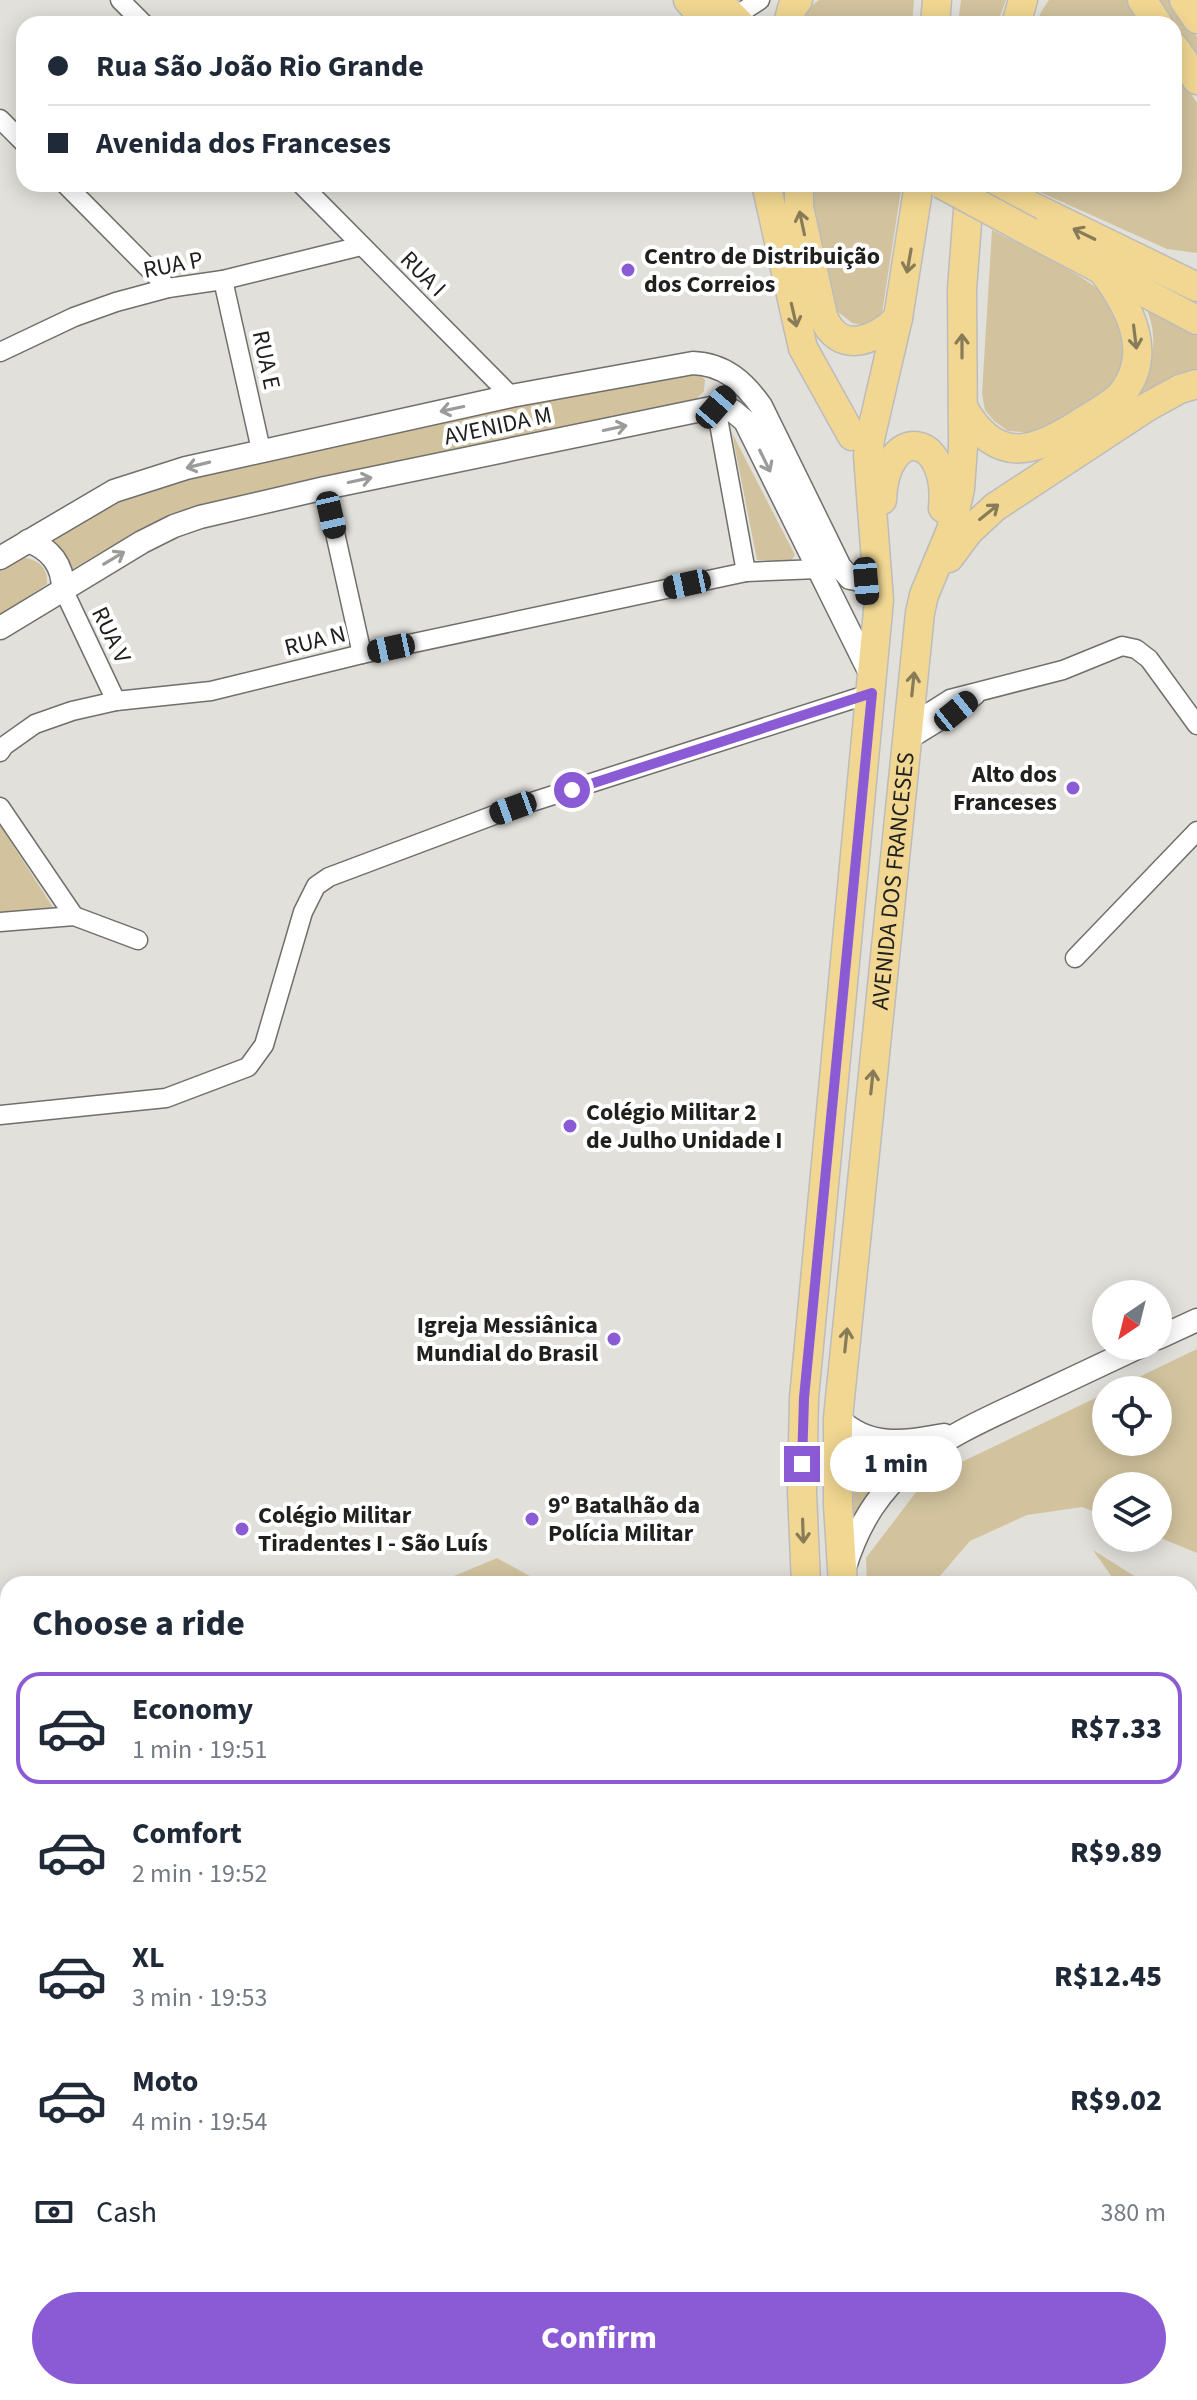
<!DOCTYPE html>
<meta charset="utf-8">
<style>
body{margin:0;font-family:"Source Sans 3",sans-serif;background:#f2f2f3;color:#1f2937;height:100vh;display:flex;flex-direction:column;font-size:30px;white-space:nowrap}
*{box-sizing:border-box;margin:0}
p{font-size:26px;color:#747a83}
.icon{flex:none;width:44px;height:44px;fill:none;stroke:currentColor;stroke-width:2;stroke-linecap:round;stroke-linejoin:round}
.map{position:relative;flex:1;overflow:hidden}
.side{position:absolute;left:0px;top:1576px;width:1198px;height:824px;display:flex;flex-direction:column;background:#fff;border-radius:24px 24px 0 0;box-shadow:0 4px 20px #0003}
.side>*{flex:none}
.guide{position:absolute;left:16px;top:16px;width:1166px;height:176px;border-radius:24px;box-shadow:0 4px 20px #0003;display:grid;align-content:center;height:176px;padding:0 32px;background:#fff}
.needle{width:52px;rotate:215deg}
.controls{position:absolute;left:1092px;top:1280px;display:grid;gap:16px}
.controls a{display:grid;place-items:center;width:80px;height:80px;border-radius:50%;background:#fff;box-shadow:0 4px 20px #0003;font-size:40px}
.end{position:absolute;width:36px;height:36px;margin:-18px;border:10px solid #8b5bd5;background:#fff;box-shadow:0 0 0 4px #fff}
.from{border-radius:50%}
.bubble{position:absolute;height:56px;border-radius:28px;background:#fff;box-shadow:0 4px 20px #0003;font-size:26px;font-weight:800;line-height:56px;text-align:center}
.car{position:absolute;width:24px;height:48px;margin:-24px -12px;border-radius:10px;box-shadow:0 0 6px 2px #0007;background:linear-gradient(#222 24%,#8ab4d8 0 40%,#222 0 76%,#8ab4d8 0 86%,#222 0)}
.guide b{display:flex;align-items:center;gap:28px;height:76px;font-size:30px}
.guide b+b{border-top:2px solid #e0e1e3}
.guide i{width:20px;height:20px;background:#1f2937}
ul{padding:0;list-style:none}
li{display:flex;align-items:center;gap:24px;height:112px;margin:0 16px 12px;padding:0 16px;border:4px solid transparent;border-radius:24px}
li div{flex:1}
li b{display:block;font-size:30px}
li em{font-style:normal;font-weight:800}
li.current{border-color:#8b5bd5}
li>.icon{width:72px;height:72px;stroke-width:1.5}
h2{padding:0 32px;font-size:36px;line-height:96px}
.pay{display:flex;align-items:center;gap:20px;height:88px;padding:0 32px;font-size:30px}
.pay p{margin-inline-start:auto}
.button{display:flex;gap:16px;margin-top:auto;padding:16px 32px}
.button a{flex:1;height:92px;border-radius:48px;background:#8b5bd5;color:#fff;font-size:32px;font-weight:800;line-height:92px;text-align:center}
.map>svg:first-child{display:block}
.green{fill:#d2c39e}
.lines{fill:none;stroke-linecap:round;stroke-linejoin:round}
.minor-casing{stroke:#716f6b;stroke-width:21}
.tertiary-casing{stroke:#716f6b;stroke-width:25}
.primary-casing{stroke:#bcbcbc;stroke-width:31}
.minor{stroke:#fff;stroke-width:18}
.tertiary{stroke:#fff;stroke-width:22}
.primary{stroke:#f1d792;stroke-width:28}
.primary-bridge-casing{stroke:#bcbcbc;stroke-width:31;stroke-linecap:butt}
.primary-bridge{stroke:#f1d792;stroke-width:28}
.oneway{stroke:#887c58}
.oneway2{stroke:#9b9b9a}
.route{stroke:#8b5bd5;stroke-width:10}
.poi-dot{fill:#8b5bd5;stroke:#fff;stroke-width:3}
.labels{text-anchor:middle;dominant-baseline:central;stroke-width:8;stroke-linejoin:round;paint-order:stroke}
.poi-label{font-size:24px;font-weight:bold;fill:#20201e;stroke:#fff;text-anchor:start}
.street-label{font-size:24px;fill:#20201e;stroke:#fff}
</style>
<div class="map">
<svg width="1197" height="2400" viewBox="0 0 1197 2400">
<rect width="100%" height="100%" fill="#e2e0db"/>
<!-- green -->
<g class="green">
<path d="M 819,0 L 914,0 L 912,24 L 802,24 L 809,8 Z"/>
<path d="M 961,0 L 1006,0 L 997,24 L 958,24 Z"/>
<path d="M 1049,0 L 1126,0 L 1137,10 L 1146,24 L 1037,24 L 1041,12 Z"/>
<path d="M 1159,0 L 1173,0 L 1197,37 L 1197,58 Z"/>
<path d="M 1174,67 L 1197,103 L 1197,253 L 1167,249 L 1022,184 L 1174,184 Z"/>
<path d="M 816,184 L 902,184 L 882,313 L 878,320 L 862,325 L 852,323 L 837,311 L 812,211 L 812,196 Z"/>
<path d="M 992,230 C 1024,247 1105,282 1121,313 C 1127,323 1125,355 1126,368 L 1104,394 L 1035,433 L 1008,431 L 994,421 L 985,410 L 982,394 Z"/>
<path d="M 1147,310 L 1197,334 L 1197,374 L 1130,402 C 1150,373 1161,345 1147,310 Z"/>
<path d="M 689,370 L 698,372 L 705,380 L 704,391 L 694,401 L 177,514 L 142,528 L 69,571 L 65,555 L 46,541 L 117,498 L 194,473 Z"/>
<path d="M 732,433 L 795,555 L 791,561 L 757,560 Z"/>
<path d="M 20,557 C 37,559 48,566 47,584 L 0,616 L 0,570 Z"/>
<path d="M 0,825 L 54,909 L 0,914 Z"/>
<path d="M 1197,1349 L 1197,1553 L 1158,1537 L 1158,1486 L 1106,1486 L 1106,1516 L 1082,1507 L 1027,1515 L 970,1541 L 933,1584 L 867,1584 L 866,1558 L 926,1479 L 1106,1393 L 1106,1442 L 1158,1442 L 1158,1390 L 1112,1390 Z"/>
<path d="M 858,1444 L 912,1450 L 856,1516 L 853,1514 L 854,1446 Z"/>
<path d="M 1093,1550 L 1147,1584 L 1117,1584 Z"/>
<path d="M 497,1558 L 544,1584 L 435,1584 Z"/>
<path d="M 1190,1611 L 1197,1615 L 1197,1661 L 1190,1656 Z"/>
<path d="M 8,1766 L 8,1840 L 0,1822 L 0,1770 Z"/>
<path d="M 1190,2328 L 1197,2338 L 1197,2400 L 1137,2400 L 1133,2392 L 1190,2392 Z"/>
<path d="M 837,2392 L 998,2392 L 980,2400 L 841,2400 Z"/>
</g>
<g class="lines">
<!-- minor casing -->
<g class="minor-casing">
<g id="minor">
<path d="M 120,0 L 144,24"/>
<path d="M 724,8 L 740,13 L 760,0"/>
<path d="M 0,119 L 24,143"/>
<path d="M 65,184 L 168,288"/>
<path d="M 301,184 L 511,396"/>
<path d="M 223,280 L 261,450"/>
<path d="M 0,352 L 74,317 L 116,302 L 168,288 L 223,280 L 361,246"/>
<path d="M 716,407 L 746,572"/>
<path d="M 325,488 L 362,654"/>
<path d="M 63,589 L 116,701"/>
<path d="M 909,725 L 950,699 L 1063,670 L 1122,646 L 1136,649 L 1149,659 L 1197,725"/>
<path d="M 907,741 L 956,711 L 976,695"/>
<path d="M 0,752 L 4,746 L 35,724 L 72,711 L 116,701 L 211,691 L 362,654 L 746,572 L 818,569"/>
<path d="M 0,807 L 74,916"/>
<path d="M 0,922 L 74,916 L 138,940"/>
<path d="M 1075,958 L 1197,831"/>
<path d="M 0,1115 L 166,1098 L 248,1067 L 264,1045 L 303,912 L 316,886 L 329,877 L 513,808 L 872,693"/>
<path d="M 0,1993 L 8,1989"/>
<path d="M 0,2062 L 8,2057"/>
</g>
</g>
<!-- tertiary casing -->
<g class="tertiary-casing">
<g id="tertiary">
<path d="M 28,541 C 51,549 63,565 63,589"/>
<path d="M 0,558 L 114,491 L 186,468 L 511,396 L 693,363 C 724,364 744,382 761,406 L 840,567 L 850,578 L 866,581"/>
<path d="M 0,628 L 142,542 L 174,526 L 200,517 L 325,488 L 716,407 L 733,411 L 745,421 L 873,679"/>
<path d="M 1158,1338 L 1197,1320"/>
<path d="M 838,1418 C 869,1449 905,1442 944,1435"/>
<path d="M 845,1567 C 874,1473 935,1442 1020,1403 C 1060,1384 1101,1365 1141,1346"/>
<path d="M 0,1934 L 8,1952"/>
<path d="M 196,2392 L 201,2400"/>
</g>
</g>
<!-- primary casing -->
<g class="primary-casing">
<g id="primary">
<path d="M 688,0 L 709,24"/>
<path d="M 717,0 L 740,24"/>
<path d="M 1142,0 L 1158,24"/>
<path d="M 1184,0 L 1197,19"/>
<path d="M 788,24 L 792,8 L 798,0"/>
<path d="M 935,24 L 937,0"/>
<path d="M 1016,24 L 1023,0"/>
<path d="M 1174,47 L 1197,80"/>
<path d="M 766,184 L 803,348 L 852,436"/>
<path d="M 799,184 L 799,207 L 823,316 C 838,356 876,341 898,318"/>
<path d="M 986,184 L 1197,287"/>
<path d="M 1030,232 L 1197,320"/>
<path d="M 963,407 C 997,468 1037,452 1085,420 C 1096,413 1110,406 1120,396 C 1156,354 1129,305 1101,269"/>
<path d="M 882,500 C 885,423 950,431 943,508"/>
<path d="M 949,558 L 969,531 L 995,507 L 1147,407 L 1180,389 L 1197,384"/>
<path d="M 806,1584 L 802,1492 L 804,1398 L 879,600 L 868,456 L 870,439 L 898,318 L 919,184"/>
<path id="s1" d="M 843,1584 L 838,1505 L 838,1418 L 920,613 L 924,595 L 951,530 L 960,489 L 963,447 L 962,289 L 970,184"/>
<path d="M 1070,2392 L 1074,2400"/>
<path d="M 1110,2392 L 1114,2400"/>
</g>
</g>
<!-- minor -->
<use href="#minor" class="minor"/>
<!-- tertiary -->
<use href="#tertiary" class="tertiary"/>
<!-- primary -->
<use href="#primary" class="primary"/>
<!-- primary-bridge casing -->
<g class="primary-bridge-casing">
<path id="primary-bridge" d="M 941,184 L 1030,232"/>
</g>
<!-- primary-bridge -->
<use href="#primary-bridge" class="primary-bridge"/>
</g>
<!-- one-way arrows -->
<defs><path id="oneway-shaft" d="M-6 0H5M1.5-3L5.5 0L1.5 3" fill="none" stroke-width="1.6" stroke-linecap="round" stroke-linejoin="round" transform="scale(2)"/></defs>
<g class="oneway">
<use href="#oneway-shaft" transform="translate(802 223) rotate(-102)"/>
<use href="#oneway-shaft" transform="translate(1084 234) rotate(-154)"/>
<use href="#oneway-shaft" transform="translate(909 261) rotate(100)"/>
<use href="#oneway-shaft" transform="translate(794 315) rotate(77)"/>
<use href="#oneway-shaft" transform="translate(1135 337) rotate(83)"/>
<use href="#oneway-shaft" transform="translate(962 346) rotate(-90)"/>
<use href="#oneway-shaft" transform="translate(989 512) rotate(-39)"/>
<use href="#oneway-shaft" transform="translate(913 684) rotate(-84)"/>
<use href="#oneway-shaft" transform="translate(872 1082) rotate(-84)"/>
<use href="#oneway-shaft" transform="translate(846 1340) rotate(-84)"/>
<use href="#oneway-shaft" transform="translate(803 1531) rotate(88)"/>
</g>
<g class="oneway2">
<use href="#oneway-shaft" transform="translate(452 409) rotate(168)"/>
<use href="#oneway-shaft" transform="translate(615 428) rotate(-12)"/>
<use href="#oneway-shaft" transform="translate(765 461) rotate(64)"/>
<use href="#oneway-shaft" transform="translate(198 465) rotate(166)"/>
<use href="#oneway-shaft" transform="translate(360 480) rotate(-12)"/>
<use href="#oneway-shaft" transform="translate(114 558) rotate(-31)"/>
</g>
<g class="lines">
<!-- route -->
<path class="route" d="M 572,790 L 872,693 L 804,1398 L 802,1464"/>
</g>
<!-- markers -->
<g class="poi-dot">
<circle cx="628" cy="270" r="8"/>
<circle cx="1073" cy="788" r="8"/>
<circle cx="570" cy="1126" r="8"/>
<circle cx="614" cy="1339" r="8"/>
<circle cx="532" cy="1519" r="8"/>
<circle cx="242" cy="1529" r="8"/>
</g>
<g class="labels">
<!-- poi labels -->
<g class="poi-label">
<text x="644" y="256">Centro de Distribuição<tspan x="644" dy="28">dos Correios</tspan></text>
<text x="1057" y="774" text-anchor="end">Alto dos<tspan x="1057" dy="28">Franceses</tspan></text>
<text x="586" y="1112">Colégio Militar 2<tspan x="586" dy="28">de Julho Unidade I</tspan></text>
<text x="598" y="1325" text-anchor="end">Igreja Messiânica<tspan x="598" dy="28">Mundial do Brasil</tspan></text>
<text x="548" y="1505">9º Batalhão da<tspan x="548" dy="28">Polícia Militar</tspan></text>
<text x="258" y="1515">Colégio Militar<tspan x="258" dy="28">Tiradentes I - São Luís</tspan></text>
</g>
<!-- street labels -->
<g class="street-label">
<text transform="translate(173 265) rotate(-11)">RUA P</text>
<text transform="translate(423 274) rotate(45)">RUA I</text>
<text transform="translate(266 360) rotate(78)">RUA E</text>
<text transform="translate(498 426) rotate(-12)">AVENIDA M</text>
<text transform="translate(111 635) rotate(64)">RUA V</text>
<text transform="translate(315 641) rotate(-14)">RUA N</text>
<text stroke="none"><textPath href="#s1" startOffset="706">AVENIDA DOS FRANCESES</textPath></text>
</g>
</g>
</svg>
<div class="controls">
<a><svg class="needle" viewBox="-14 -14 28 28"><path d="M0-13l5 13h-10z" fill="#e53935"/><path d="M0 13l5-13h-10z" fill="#747a83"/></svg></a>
<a><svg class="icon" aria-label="locate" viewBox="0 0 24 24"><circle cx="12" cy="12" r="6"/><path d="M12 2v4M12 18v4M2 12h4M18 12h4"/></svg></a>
<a><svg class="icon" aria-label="layers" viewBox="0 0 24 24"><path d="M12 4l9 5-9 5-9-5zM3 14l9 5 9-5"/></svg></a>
</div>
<i class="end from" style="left:572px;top:790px"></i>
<i class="end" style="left:802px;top:1464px"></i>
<div class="bubble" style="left:830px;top:1436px;width:132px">1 min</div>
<i class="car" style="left:716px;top:407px;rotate:41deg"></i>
<i class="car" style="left:331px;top:515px;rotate:167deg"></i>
<i class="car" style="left:866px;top:581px;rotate:175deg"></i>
<i class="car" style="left:687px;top:584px;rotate:258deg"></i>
<i class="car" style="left:391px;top:648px;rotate:258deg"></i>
<i class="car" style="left:956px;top:711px;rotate:51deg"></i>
<i class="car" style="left:513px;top:808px;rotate:250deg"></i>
<div class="guide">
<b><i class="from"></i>Rua São João Rio Grande</b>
<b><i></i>Avenida dos Franceses</b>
</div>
<section class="side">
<h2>Choose a ride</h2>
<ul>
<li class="current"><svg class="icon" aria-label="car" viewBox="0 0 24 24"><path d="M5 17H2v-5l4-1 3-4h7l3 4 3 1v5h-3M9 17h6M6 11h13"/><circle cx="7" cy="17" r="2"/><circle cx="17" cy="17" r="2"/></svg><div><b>Economy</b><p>1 min · 19:51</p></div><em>R$7.33</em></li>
<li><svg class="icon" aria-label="car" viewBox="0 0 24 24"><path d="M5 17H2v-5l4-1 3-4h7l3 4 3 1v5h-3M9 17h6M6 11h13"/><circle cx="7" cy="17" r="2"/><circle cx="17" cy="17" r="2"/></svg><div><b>Comfort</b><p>2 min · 19:52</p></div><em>R$9.89</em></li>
<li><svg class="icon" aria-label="car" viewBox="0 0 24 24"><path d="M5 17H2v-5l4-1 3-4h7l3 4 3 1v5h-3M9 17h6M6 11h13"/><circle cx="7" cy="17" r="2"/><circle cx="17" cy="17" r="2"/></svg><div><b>XL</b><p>3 min · 19:53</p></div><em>R$12.45</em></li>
<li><svg class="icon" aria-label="car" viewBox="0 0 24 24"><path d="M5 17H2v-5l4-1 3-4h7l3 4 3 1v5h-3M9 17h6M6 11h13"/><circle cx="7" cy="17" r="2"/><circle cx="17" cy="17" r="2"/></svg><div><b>Moto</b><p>4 min · 19:54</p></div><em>R$9.02</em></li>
</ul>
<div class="pay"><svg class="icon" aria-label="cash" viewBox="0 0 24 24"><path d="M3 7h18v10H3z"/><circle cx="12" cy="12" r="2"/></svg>Cash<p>380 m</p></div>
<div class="button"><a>Confirm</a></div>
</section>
</div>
